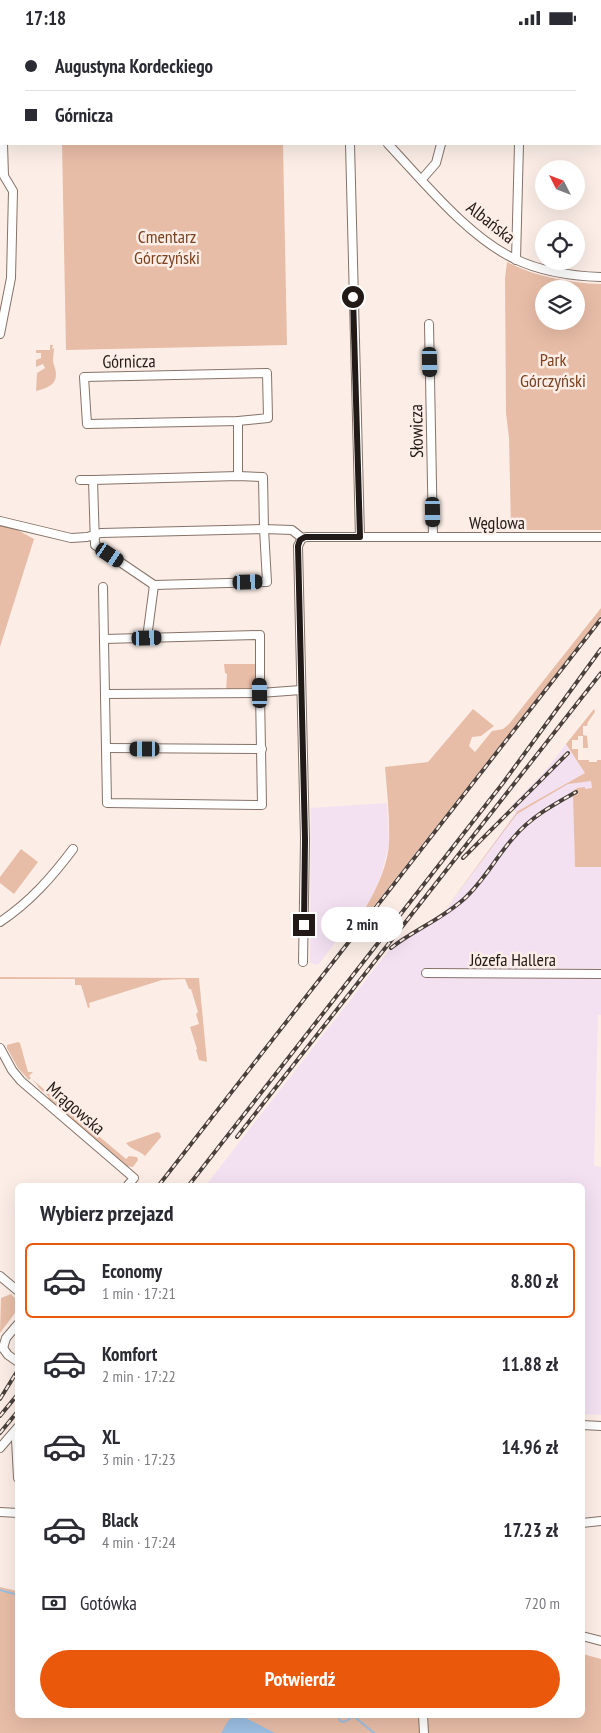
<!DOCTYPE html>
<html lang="pl">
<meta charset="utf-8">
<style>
body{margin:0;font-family:"PT Sans Narrow",sans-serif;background:#f2f2f3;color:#2b2b33;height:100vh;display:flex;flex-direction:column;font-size:19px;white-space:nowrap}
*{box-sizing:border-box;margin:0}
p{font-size:16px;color:#7c7c81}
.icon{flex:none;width:28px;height:28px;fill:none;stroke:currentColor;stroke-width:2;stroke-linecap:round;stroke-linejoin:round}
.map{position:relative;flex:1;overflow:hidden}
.details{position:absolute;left:15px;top:1148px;width:570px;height:535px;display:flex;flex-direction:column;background:#fff;border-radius:8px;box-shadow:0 5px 20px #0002}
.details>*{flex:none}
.top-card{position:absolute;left:0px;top:0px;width:601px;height:110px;box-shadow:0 5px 20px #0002;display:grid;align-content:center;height:110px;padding:0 25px;background:#fff}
.needle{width:32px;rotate:312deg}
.tools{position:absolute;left:535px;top:125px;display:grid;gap:10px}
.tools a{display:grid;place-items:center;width:50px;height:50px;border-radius:50%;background:#fff;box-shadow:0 5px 20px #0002;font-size:25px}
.end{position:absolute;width:22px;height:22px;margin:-11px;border:6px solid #221a16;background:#fff;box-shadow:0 0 0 2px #fff}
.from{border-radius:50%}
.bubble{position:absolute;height:35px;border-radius:18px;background:#fff;box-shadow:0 5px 20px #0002;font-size:16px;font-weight:800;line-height:35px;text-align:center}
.car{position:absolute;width:15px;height:30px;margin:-15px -8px;border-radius:6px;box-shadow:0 0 4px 1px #0007;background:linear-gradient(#222 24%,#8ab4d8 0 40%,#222 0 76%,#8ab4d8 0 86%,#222 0)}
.top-card b{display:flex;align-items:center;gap:18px;height:48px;font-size:19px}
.top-card b+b{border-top:1px solid #e1e1e2}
.top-card i{width:12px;height:12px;background:#2b2b33}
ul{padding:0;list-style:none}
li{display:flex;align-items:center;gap:15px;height:75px;margin:0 10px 8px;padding:0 15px;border:2px solid transparent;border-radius:8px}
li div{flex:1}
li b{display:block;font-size:19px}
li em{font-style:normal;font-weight:800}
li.current{border-color:#ea580c}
li>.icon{width:45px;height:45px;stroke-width:1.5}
h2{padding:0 25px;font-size:22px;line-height:60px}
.pay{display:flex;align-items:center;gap:12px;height:55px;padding:0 25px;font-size:19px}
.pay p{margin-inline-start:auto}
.action{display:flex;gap:10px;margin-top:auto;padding:10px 25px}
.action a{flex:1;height:58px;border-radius:30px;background:#ea580c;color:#fff;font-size:20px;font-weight:800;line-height:58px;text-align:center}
.status{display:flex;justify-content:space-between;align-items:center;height:35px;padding:0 25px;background:#fff;direction:ltr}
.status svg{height:14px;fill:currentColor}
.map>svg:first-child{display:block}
.industrial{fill:#f3e1f2}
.green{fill:#e8bda7;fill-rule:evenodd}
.water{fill:#9cbfe2}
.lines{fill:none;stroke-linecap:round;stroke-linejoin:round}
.stream{stroke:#9cbfe2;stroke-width:2}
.minor-casing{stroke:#867368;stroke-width:10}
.minor{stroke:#fff;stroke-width:8}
.rail-casing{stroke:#49403c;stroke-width:4}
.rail{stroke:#fceee7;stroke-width:2;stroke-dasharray:5.5;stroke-linecap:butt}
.route{stroke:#221a16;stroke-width:6}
.labels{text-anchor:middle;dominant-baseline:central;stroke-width:5;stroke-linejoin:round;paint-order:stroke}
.street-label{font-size:18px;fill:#221a16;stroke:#fceee7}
.park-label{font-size:18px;fill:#7b4220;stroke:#fceee7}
</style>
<div class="status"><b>17:18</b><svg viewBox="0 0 49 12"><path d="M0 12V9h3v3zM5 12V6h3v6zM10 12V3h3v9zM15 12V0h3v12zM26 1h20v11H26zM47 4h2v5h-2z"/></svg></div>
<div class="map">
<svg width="601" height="1698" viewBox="0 0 601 1698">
<rect width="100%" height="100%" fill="#fceee7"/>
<!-- industrial -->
<g class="industrial">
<path d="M 566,709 L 585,738 L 601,753 L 573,763 L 575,832 L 601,832 L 601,980 L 598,980 L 594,1131 L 601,1132 L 601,1380 L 583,1379 L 582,1150 L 206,1150 L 397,905 L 443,879 L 516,777 L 511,771 L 545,736 Z"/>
<path d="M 387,768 L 389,809 L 382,837 L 375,856 L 350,899 L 344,896 L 318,930 L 310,928 L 311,773 Z"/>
</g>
<!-- green -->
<g class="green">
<path d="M 65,0 L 271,0 L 272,1 L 64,1 Z"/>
<path d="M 62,109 L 283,109 L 287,310 L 66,315 Z"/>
<path d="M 507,227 C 536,242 569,248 601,249 L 601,495 L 511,495 L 509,403 L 506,378 L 505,243 ZM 544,254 L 576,254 L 576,286 L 544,286 Z"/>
<path d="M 50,310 L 53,310 L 52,314 L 54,313 C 54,318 52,326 54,330 C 60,347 52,352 36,356 L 37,338 L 45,333 L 43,329 L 36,332 L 36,325 L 41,323 L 41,318 L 36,318 L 36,315 L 50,315 Z"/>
<path d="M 0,489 L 12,492 L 34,504 L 0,612 Z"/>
<path d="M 601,573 L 601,581 L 360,889 L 350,899 C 366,872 387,841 389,808 C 390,783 387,757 385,732 L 428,727 L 473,674 L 494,691 L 481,701 L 472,702 L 469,711 L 475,717 L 492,696 L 503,694 L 509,689 Z"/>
<path d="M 224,629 L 257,629 L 258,648 L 253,656 L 226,656 L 227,639 L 225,638 Z"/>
<path d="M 594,674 L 595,677 L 588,687 L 587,691 L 583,691 L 583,700 L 587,701 L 588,713 L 583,713 L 583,701 L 578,701 L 578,705 L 572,705 L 572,714 L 578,714 L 578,725 L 589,725 L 589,727 L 597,727 L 597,725 L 601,725 L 601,832 L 575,832 L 573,761 L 577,758 L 575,756 L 572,758 L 573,756 L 577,753 L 585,752 L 585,754 L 592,753 L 591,746 L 568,749 L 517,779 L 441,880 L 518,776 L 585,738 L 566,709 Z"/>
<path d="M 21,814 L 38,827 L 14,859 L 0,848 L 0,842 Z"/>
<path d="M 0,942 L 199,943 L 207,1027 L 199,1025 L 196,1015 L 197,1014 L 190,992 L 199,989 L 196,979 L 198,977 L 191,954 L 189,954 L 185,944 L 162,945 L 89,968 L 90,972 L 88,973 L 81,950 L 75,950 L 75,944 L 0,944 Z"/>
<path d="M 18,1007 L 20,1008 L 28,1037 L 33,1037 L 29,1041 L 31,1043 L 29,1045 L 18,1033 L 7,1013 L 7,1010 Z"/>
<path d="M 32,1044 L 84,1089 L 88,1085 L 91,1088 L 88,1092 L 126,1124 L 129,1121 L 137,1122 L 138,1125 L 133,1132 L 125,1131 L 47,1064 L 49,1062 L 38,1052 L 38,1051 Z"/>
<path d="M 157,1097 L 160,1098 L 161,1102 L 145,1121 C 139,1115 131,1115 126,1108 Z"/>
<path d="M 11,1259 L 16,1264 L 15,1278 L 0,1298 L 1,1263 Z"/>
<path d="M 0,1552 L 17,1556 L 18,1680 L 582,1680 L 583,1619 L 601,1624 L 601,1698 L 0,1698 Z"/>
</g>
<!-- water -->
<path class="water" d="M 235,1680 L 244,1682 L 275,1698 L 221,1698 L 228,1686 Z"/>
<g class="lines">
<!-- stream -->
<g class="stream">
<path d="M 0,1555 L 18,1560"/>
<path d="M 338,1680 L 340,1686 C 346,1688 347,1685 352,1682 L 356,1683 L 374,1698"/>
</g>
<!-- minor casing -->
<g class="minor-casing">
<g id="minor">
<path d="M 285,0 L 286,1"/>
<path d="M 356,0 L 356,1"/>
<path d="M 521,1 L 521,0"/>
<path d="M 0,17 L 1,77"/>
<path d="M 350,109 L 360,502"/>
<path d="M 388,109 C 423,146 469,203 515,224 C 542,237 571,241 601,242"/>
<path d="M 422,144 L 436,128 L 441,109"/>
<path d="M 516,225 L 519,109"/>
<path d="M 429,289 L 433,502"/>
<path d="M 0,299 L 11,243 L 13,156 L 4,141 L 3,109"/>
<path d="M 267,338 L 268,383 L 238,386 L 87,389 L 84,342 Z"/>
<path d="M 238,441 L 238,386"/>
<path d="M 80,445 L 93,445"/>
<path d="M 0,486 L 71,503 L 87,502 L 101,498 L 264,494 L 267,547 L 154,550"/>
<path d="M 302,503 L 298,511 L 305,804 L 303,927"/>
<path d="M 302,503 L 307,502 L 601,502"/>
<path d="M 154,550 L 95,510 L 93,445 L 238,441 L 263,442 L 264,494 L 292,495 L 302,503"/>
<path d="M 103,552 L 107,768 L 262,770 L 260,658 L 301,655"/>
<path d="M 147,603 L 154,550"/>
<path d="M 104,604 L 260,600 L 260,658 L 105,659"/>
<path d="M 107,713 L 262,714"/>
<path d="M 0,887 C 30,867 52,842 73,814"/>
<path d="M 426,938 L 601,939"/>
<path d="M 0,1013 L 12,1035 L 21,1046 L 134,1143 L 128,1150"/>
<path d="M 0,1241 L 18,1256"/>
<path d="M 3,1313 L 6,1303 L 18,1289"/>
<path d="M 3,1313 L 8,1320 L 18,1327"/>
<path d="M 582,1390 L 601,1391"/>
<path d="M 18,1394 L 16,1404 L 18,1443"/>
<path d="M 0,1413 L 18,1392"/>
<path d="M 0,1477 L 18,1478"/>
<path d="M 582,1488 L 601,1486"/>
<path d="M 582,1601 L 601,1606"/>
<path d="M 423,1680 L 424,1698"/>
</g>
</g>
<!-- minor -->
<use href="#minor" class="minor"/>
<!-- rail casing -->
<g class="rail-casing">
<g id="rail">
<path d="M 463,823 L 568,718"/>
<path d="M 391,913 C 414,895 442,884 464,864 C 484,846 496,822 514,802 C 531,782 553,770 576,757"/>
<path d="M 237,1102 L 601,638"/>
<path d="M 159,1150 L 601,584"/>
<path d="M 189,1150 L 503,748 L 601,614"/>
<path d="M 0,1364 L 18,1335"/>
<path d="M 0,1381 L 18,1359"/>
<path d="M 0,1398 L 18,1376"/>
</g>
</g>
<!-- rail -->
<use href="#rail" class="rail"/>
</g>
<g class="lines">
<!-- route -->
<path class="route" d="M 304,890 L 305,804 L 298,511 L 300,505 L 305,502 L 360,502 L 353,262"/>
</g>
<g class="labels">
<!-- street labels -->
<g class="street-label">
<text transform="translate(491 187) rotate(38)">Albańska</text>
<text transform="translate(129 326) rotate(-1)">Górnicza</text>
<text transform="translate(416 396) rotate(-91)">Słowicza</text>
<text x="497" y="487">Węglowa</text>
<text x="513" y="924">Józefa Hallera</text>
<text transform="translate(76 1073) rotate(41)">Mrągowska</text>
</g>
<!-- park labels -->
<g class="park-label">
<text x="167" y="201">Cmentarz<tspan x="167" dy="21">Górczyński</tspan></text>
<text x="553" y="324">Park<tspan x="553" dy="21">Górczyński</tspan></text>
</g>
</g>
</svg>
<div class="tools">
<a><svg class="needle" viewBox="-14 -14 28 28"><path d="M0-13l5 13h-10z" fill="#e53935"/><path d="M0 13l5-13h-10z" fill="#7c7c81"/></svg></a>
<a><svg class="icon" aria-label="locate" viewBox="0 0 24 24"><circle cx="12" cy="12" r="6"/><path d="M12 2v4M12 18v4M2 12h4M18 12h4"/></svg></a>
<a><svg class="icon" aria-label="layers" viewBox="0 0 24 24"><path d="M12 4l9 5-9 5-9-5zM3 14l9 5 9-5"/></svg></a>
</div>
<i class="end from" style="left:353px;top:262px"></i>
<i class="end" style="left:304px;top:890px"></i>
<div class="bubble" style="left:321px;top:872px;width:82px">2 min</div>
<i class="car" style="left:430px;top:327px;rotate:179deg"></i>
<i class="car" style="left:433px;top:477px;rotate:179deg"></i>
<i class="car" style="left:110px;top:520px;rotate:124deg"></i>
<i class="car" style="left:248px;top:547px;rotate:88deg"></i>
<i class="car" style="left:147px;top:603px;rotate:88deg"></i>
<i class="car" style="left:260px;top:658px;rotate:359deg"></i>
<i class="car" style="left:145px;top:714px;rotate:270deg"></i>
<div class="top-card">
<b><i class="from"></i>Augustyna Kordeckiego</b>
<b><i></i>Górnicza</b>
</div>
<section class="details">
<h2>Wybierz przejazd</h2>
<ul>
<li class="current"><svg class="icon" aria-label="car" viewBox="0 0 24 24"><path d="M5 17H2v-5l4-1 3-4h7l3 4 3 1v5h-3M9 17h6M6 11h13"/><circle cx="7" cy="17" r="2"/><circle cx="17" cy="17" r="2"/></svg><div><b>Economy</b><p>1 min · 17:21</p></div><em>8.80 zł</em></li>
<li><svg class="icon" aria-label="car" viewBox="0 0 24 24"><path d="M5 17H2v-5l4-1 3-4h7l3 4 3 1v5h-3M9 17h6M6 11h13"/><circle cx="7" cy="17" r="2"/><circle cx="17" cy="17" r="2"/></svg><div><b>Komfort</b><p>2 min · 17:22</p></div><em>11.88 zł</em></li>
<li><svg class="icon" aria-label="car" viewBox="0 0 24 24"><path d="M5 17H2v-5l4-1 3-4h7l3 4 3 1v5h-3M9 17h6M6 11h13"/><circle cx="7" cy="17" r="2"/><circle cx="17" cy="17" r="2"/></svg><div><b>XL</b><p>3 min · 17:23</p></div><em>14.96 zł</em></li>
<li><svg class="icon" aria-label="car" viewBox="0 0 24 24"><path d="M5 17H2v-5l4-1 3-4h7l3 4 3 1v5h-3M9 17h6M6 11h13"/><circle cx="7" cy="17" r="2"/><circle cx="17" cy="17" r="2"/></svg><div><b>Black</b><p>4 min · 17:24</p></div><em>17.23 zł</em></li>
</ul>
<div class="pay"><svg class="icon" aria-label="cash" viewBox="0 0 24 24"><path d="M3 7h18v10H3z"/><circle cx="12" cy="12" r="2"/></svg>Gotówka<p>720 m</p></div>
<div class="action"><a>Potwierdź</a></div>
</section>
</div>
